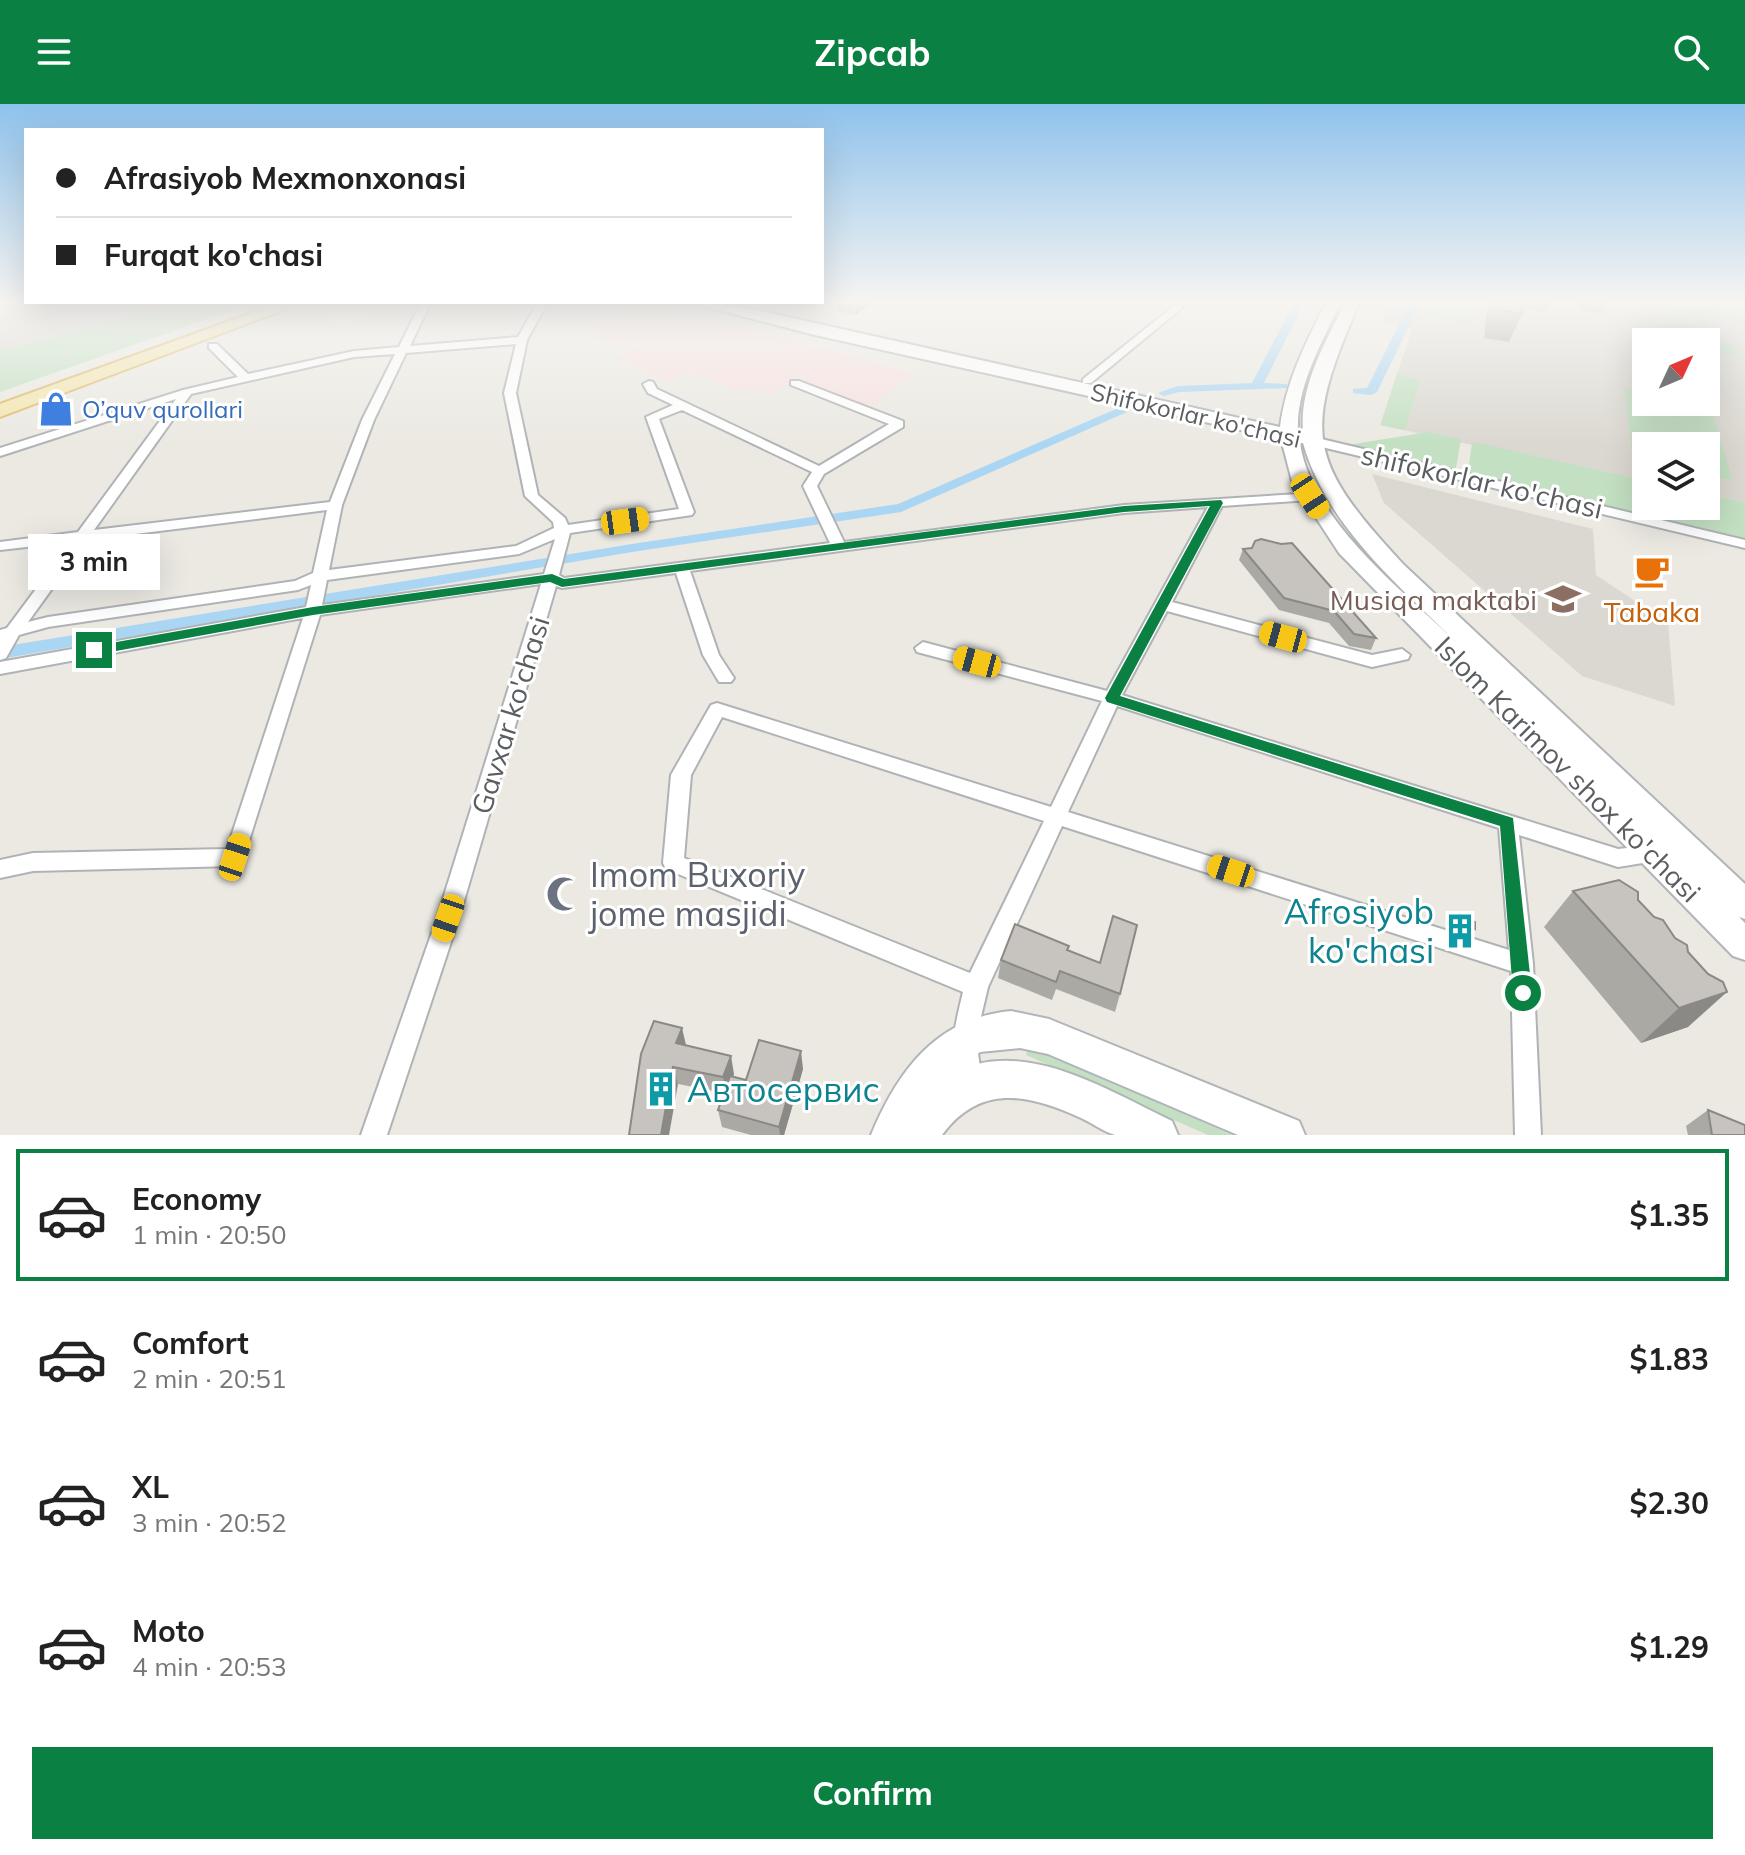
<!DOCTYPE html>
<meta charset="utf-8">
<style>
body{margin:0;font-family:Mulish,sans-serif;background:#f6f6f6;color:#222;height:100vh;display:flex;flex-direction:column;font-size:30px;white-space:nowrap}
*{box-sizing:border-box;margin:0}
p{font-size:26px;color:#767676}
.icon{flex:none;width:44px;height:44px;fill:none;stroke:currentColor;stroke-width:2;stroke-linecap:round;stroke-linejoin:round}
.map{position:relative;height:1031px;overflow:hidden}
.side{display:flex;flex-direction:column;background:#fff;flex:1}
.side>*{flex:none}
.top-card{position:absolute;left:24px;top:24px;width:800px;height:176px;border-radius:0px;box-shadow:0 8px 32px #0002;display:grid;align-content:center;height:176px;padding:0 32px;background:#fff}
.needle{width:52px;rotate:46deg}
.controls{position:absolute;left:1632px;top:224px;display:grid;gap:16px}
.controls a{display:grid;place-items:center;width:88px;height:88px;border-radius:0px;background:#fff;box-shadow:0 8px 32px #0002;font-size:40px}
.end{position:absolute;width:36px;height:36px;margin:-18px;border:10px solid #0b8043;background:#fff;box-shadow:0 0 0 4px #fff}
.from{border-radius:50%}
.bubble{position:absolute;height:56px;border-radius:0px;background:#fff;box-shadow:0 8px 32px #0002;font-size:26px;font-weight:700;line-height:56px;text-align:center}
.car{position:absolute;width:24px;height:48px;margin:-24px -12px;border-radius:10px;box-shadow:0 0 6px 2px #0007;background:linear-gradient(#f5c518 24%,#345 0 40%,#f5c518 0 76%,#345 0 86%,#f5c518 0)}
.top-card b{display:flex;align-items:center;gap:28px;height:76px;font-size:30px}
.top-card b+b{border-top:2px solid #e0e0e0}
.top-card i{width:20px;height:20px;background:#222}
ul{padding:14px 0 0;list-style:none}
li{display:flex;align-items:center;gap:24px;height:132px;margin:0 16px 12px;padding:0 16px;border:4px solid transparent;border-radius:0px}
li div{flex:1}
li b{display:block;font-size:30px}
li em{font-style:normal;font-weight:700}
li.active{border-color:#0b8043}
li>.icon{width:72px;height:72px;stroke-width:1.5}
.cta{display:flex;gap:16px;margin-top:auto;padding:16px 32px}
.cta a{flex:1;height:92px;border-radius:0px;background:#0b8043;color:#fff;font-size:32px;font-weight:700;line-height:92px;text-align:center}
header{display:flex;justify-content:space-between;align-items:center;height:104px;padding:0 32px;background:#0b8043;color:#fff;font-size:36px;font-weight:700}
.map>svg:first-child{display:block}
.commercial{fill:#f9f0da}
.education{fill:#dbd8d1;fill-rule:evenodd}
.medical{fill:#f7e1e0}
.green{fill:#c3e0c2}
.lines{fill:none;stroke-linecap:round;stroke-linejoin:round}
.canal{fill:#aad6f3;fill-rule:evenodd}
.street-casing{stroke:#b0b3b6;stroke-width:4}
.secondary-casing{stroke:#b2b5b8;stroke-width:4}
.primary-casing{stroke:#deb869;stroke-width:4}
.street{fill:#fff;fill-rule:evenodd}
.secondary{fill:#fff;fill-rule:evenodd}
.primary{fill:#f4e6af;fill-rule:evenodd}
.wall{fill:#aba9a4}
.shaded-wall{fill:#8b8986}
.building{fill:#c7c4bf;stroke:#8b8986;stroke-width:2}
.route{fill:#0b8043}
.labels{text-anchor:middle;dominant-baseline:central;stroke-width:6;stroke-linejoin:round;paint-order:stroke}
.far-shop-label{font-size:24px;fill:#366cbe;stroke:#fff;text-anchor:start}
.far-street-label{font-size:24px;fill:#5b5e61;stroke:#fff}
.street-label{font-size:28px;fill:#5b5e61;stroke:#fff}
.education-label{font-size:28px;fill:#785e54;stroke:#fff;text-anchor:end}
.food-label{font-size:28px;fill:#c56008;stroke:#fff}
.near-worship-label{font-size:34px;fill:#5b616d;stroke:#fff;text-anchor:start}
.near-culture-label{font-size:34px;fill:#0d838f;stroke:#fff;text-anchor:end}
</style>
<header><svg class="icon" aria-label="menu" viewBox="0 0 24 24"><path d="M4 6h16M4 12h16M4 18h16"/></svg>Zipcab<svg class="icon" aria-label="search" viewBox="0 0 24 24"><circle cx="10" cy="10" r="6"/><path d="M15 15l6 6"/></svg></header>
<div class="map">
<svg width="1745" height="1031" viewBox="0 0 1745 1031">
<rect width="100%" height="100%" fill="#ebe9e2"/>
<!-- commercial -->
<path class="commercial" d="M 324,198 L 390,198 L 394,199 L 342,220 L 323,213 L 329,210 L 310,203 Z"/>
<!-- education -->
<g class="education">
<path d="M 0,197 L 26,198 L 187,198 L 0,246 L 0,213 L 9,210 L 0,206 Z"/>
<path d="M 1390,197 L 1745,197 L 1745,399 L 1706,391 L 1706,342 L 1646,342 L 1646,379 L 1380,321 L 1412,225 L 1382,219 ZM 1646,238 L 1706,238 L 1706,298 L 1646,298 Z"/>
<path d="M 1372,370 L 1593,425 L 1596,471 L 1668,519 L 1675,602 L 1582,572 L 1384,399 Z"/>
</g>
<!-- medical -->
<path class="medical" d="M 621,198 L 654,198 L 913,269 L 869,305 L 793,277 L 771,291 L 748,284 L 739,288 L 692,268 L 669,278 L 616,254 L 640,240 L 595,235 L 593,211 Z"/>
<!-- green -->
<g class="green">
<path d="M 1430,197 L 1473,197 L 1469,219 L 1425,211 Z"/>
<path d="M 1635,197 L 1745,197 L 1745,220 L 1635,202 Z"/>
<path d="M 187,198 L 255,198 L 0,288 L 0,246 Z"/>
<path d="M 1669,229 L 1737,241 L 1739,253 L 1706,247 L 1706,238 L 1669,238 Z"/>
<path d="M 1397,269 L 1420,276 L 1405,326 L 1381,321 Z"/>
<path d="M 1624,283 L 1646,288 L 1646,298 L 1710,300 L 1732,376 L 1706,371 L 1706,342 L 1646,342 L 1646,358 L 1633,355 Z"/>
<path d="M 1428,328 L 1461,335 L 1456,364 L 1451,366 L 1348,341 Z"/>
<path d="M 1478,339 L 1646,377 L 1646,402 L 1706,402 L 1706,390 L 1745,399 L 1745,436 L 1473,371 L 1468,367 L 1472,340 Z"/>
<path d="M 1029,942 L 1232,1031 L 1208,1031 L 1026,951 Z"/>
</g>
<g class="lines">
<!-- canal -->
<g class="canal">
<path d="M 1295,197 L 1305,197 L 1264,279 L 1287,280 L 1287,284 L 1179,288 L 1164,292 L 1158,289 L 1178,282 L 1252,279 Z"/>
<path d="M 1411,197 L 1421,197 L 1377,288 L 1371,291 L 1353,289 L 1353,285 L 1367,284 Z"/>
<path d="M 1132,298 L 1136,300 L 1136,304 L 901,408 L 632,448 L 0,555 L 0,543 L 632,440 L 898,400 Z"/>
</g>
<!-- street casing -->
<g class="street-casing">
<g id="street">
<path d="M 421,198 L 431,198 L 410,242 L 518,233 L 538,198 L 548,198 L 527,236 L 516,289 L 538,391 L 565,414 L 568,421 L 679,405 L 646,313 L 673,301 L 648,289 L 643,280 L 649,277 L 653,278 L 657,285 L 819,362 L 889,320 L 791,281 L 791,277 L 799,277 L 903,317 L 903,323 L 824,370 L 817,382 L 844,438 L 1124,401 L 1315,389 L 1317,392 L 1310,396 L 1222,402 L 1172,498 L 1372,551 L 1402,545 L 1410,551 L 1408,555 L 1372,563 L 1167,507 L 1122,591 L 1618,745 L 1654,741 L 1661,744 L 1664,750 L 1661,756 L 1618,763 L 1519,731 L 1533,860 L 1541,1031 L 1515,1031 L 1511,867 L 1062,722 L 988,883 L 976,934 L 982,979 L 978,988 L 969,992 L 960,988 C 946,955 955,921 963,888 L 666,765 L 663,759 L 671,671 L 711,601 L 717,599 L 1051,703 L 1102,597 L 917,548 L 915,544 L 923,538 L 1107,587 L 1208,403 L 1124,409 L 690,467 L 719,551 L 734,574 L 731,578 L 719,578 L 703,551 L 676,469 L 562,484 L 556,482 L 459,814 L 387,1031 L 361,1031 L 437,814 L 541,480 L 320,511 L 242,759 L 235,762 L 33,767 L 0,774 L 0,756 L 33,749 L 227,745 L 303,514 L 0,570 L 0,558 L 306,503 L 311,481 L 298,486 L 48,523 L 19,531 L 6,554 L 0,556 L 0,526 L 7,524 L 71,438 L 0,446 L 0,438 L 78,428 L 176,295 L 0,352 L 0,344 L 183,286 L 238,273 L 209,244 L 209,240 L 217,240 L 248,270 L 354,247 L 399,243 ZM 516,240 L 504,289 L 525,392 L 553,418 L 554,424 L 516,442 L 329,466 L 342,401 L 374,316 L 406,249 ZM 395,250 L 362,316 L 330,398 L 94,426 L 191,290 L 354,253 ZM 682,306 L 812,368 L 803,382 L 830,439 L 564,474 L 559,471 L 570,429 L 692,411 L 694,408 L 659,315 ZM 327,406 L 313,469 L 295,477 L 48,513 L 28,518 L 87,436 ZM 555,435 L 544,470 L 322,501 L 327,476 L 519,450 ZM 1117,602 L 1499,724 L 1509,846 L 1068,708 ZM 722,613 L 1044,717 L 970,869 L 684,754 L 691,671 Z"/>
<path d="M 1175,201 L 1183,203 L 1091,279 L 1083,279 L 1083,275 Z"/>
<path d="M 1313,333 L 1745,436 L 1745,444 L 1309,340 L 1309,334 Z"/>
</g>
</g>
<!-- secondary casing -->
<g class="secondary-casing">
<g id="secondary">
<path d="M 1327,197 L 1341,197 C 1323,237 1296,282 1298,327 L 1303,328 C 1299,282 1326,237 1346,197 L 1360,197 C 1303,328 1305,355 1404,461 L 1745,780 L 1745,815 L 1739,813 L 1745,819 L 1745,856 L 1733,852 L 1339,449 L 1292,377 L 1281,335 L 815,231 L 699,201 L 697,198 L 721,198 L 1280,323 C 1286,277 1306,238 1327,197 ZM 1300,339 L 1303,339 C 1327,423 1400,482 1459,541 C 1406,489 1311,417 1300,339 Z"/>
<path d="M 1011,907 L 1049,915 L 1299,1017 L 1305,1031 L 1238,1031 L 1048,950 L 1020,944 L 980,948 L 953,969 C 1024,932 1108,987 1172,1017 L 1178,1031 C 1159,1031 1133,1031 1115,1031 C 1104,1028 1092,1019 1081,1014 C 1029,990 980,979 942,1031 L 871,1031 C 898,966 937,914 1011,907 Z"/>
</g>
</g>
<!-- primary casing -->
<g class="primary-casing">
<path id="primary" d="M 282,198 L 305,198 L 0,313 L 0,300 Z"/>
</g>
<!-- street -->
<use href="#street" class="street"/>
<!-- secondary -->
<use href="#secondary" class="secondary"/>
<!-- primary -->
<use href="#primary" class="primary"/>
</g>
<!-- wall -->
<g class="wall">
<path d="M 837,197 L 874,197 L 874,198 L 856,211 L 837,207 Z"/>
<path d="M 1488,197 L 1550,197 L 1544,208 L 1522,204 L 1522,210 L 1509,238 L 1484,234 Z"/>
<path d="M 1579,197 L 1607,197 L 1601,209 L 1580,206 Z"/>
<path d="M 1243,445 L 1376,534 L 1371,546 L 1349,542 L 1329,519 L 1279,506 L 1239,456 Z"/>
<path d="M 1573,787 L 1638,796 L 1708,870 L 1688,923 L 1641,939 L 1544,823 Z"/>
<path d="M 1453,811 L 1475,825 L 1471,831 L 1449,824 L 1449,817 Z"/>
<path d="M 1068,846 L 1120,890 L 1115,908 L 1056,885 L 1052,896 L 998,874 L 1001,856 Z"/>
<path d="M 654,917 L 686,942 L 734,970 L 733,972 L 746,976 L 803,965 L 784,1031 L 751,1031 L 722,1023 L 718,1006 L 724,989 L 678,980 Z"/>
<path d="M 1708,1006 L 1745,1031 L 1688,1031 L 1686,1022 Z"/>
</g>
<!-- shaded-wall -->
<g class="shaded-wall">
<path d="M 856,197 L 874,197 L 874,198 L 856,211 Z"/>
<path d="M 1727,888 L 1688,923 L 1641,939 L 1679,904 Z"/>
<path d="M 682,924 L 686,941 L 681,957 L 676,939 Z"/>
<path d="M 801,947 L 803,965 L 784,1031 L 780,1031 L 779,1023 Z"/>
<path d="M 731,952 L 734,970 L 726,990 L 723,973 Z"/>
<path d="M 673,963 L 678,980 L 669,1031 L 661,1031 Z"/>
</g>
<!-- building -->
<g class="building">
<path d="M 1497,197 L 1522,197 L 1522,210 L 1496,205 Z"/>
<path d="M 1261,435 L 1281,440 L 1292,439 L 1376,534 L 1354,530 L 1334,507 L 1284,494 L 1243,445 L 1252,444 L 1255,437 Z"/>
<path d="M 1619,776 L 1638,788 L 1638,796 L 1654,813 L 1663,816 L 1675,834 L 1687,841 L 1688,848 L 1708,870 L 1723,878 L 1727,888 L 1679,904 L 1573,787 Z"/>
<path d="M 1453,811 L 1475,818 L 1475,825 L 1454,818 Z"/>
<path d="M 1113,812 L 1137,821 L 1120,890 L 1060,867 L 1056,878 L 1001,856 L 1015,820 L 1069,842 L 1067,846 L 1100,859 Z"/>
<path d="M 654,917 L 682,924 L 676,939 L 731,952 L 723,973 L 673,963 L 661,1031 L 629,1031 L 641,950 Z"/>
<path d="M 759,936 L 801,947 L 779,1023 L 718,1006 L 730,972 L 746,976 Z"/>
<path d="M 1708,1006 L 1745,1021 L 1745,1031 L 1712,1031 Z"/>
</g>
<!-- sky -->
<linearGradient id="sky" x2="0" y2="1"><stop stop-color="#8fc2ec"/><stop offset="0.58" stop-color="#f6f5f2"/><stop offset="1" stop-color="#f6f5f2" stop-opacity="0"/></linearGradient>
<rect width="1745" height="341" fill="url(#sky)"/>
<!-- route -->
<path class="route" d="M 1221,396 L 1223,399 L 1120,592 L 1513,714 L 1532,889 L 1530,895 L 1523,898 L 1516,895 L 1513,889 L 1500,722 L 1107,598 L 1105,594 L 1210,402 L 1124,408 L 562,483 L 550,478 L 313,511 L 94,551 L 87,546 L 94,542 L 313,503 L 552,470 L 564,475 L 1124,402 Z"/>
<!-- icons -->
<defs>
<g id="shop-bare" transform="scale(2.76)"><path d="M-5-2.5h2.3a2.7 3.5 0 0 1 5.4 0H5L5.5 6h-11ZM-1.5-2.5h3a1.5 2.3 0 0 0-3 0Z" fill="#3f7fe0" stroke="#fff" stroke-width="2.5" paint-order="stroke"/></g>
<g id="cafe-bare" transform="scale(2.76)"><path d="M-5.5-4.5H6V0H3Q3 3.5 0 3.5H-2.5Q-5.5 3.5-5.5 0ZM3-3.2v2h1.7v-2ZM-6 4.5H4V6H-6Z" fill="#e8710a" stroke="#fff" stroke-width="2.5" paint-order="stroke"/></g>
<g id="school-bare" transform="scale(2.76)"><path d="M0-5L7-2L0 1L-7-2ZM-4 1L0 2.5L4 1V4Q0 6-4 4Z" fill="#8d6e63" stroke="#fff" stroke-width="2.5" paint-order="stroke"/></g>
<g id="mosque-bare" transform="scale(2.76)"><path d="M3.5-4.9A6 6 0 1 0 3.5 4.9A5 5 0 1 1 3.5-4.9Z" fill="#6b7280" stroke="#fff" stroke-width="2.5" paint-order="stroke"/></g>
<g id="building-bare" transform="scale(2.76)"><path d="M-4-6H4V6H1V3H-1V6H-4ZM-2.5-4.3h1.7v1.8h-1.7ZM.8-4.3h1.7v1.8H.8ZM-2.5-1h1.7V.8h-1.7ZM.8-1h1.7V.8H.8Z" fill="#0f9aa8" stroke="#fff" stroke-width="2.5" paint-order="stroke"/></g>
</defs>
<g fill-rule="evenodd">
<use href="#shop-bare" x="56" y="305"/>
<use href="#cafe-bare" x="1652" y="467"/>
<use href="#school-bare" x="1563" y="495"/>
<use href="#mosque-bare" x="564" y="790"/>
<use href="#building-bare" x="1460" y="827"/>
<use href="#building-bare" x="661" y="985"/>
</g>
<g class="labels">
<!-- far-shop labels -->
<g class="far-shop-label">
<text x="82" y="305">O’quv qurollari</text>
</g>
<!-- far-street labels -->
<g class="far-street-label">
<text transform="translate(1196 311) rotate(13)">Shifokorlar ko'chasi</text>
</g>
<!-- street labels -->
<g class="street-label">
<text transform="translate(1482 377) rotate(13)">shifokorlar ko'chasi</text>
<text transform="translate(510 611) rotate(-73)">Gavxar ko'chasi</text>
<text transform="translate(1568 665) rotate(45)">Islom Karimov shox ko'chasi</text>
</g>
<!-- education labels -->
<g class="education-label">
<text x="1537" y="495">Musiqa maktabi</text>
</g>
<!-- food labels -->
<g class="food-label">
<text x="1652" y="507">Tabaka</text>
</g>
<!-- near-worship labels -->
<g class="near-worship-label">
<text x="590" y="770">Imom Buxoriy<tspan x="590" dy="39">jome masjidi</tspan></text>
</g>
<!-- near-culture labels -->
<g class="near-culture-label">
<text x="1434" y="807">Afrosiyob<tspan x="1434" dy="39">ko'chasi</tspan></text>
<text x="687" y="985" text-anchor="start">Автосервис</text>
</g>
</g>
</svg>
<div class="controls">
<a><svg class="needle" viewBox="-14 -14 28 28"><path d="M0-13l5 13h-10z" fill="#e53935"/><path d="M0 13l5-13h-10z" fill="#767676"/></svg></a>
<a><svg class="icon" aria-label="layers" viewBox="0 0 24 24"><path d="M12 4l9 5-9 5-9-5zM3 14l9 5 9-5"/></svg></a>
</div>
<i class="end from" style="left:1523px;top:889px"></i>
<i class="end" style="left:94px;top:546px"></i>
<div class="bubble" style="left:28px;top:430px;width:132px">3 min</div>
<i class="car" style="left:1310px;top:392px;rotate:147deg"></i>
<i class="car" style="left:625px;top:417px;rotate:82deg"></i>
<i class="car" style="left:1283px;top:533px;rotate:285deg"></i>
<i class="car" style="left:977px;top:558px;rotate:285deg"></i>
<i class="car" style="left:235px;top:753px;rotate:18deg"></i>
<i class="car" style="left:1231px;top:767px;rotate:288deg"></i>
<i class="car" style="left:448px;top:814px;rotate:199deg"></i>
<div class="top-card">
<b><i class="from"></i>Afrasiyob Mexmonxonasi</b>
<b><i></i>Furqat ko'chasi</b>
</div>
</div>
<section class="side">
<ul>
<li class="active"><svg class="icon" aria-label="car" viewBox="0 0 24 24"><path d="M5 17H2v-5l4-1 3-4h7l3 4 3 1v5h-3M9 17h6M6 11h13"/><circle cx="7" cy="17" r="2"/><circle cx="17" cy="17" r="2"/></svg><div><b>Economy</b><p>1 min · 20:50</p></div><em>$1.35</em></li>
<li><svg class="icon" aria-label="car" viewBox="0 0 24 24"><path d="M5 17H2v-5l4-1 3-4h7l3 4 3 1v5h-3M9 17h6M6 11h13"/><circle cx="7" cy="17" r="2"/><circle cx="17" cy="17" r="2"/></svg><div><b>Comfort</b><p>2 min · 20:51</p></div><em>$1.83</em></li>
<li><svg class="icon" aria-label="car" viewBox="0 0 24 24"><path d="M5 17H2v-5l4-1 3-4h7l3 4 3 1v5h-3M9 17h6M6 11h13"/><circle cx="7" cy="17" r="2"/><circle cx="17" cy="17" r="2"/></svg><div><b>XL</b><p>3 min · 20:52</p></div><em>$2.30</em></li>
<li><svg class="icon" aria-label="car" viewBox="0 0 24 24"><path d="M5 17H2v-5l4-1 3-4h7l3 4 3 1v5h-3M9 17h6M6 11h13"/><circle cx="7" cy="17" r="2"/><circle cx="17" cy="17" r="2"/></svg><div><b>Moto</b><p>4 min · 20:53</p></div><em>$1.29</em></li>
</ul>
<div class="cta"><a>Confirm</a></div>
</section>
